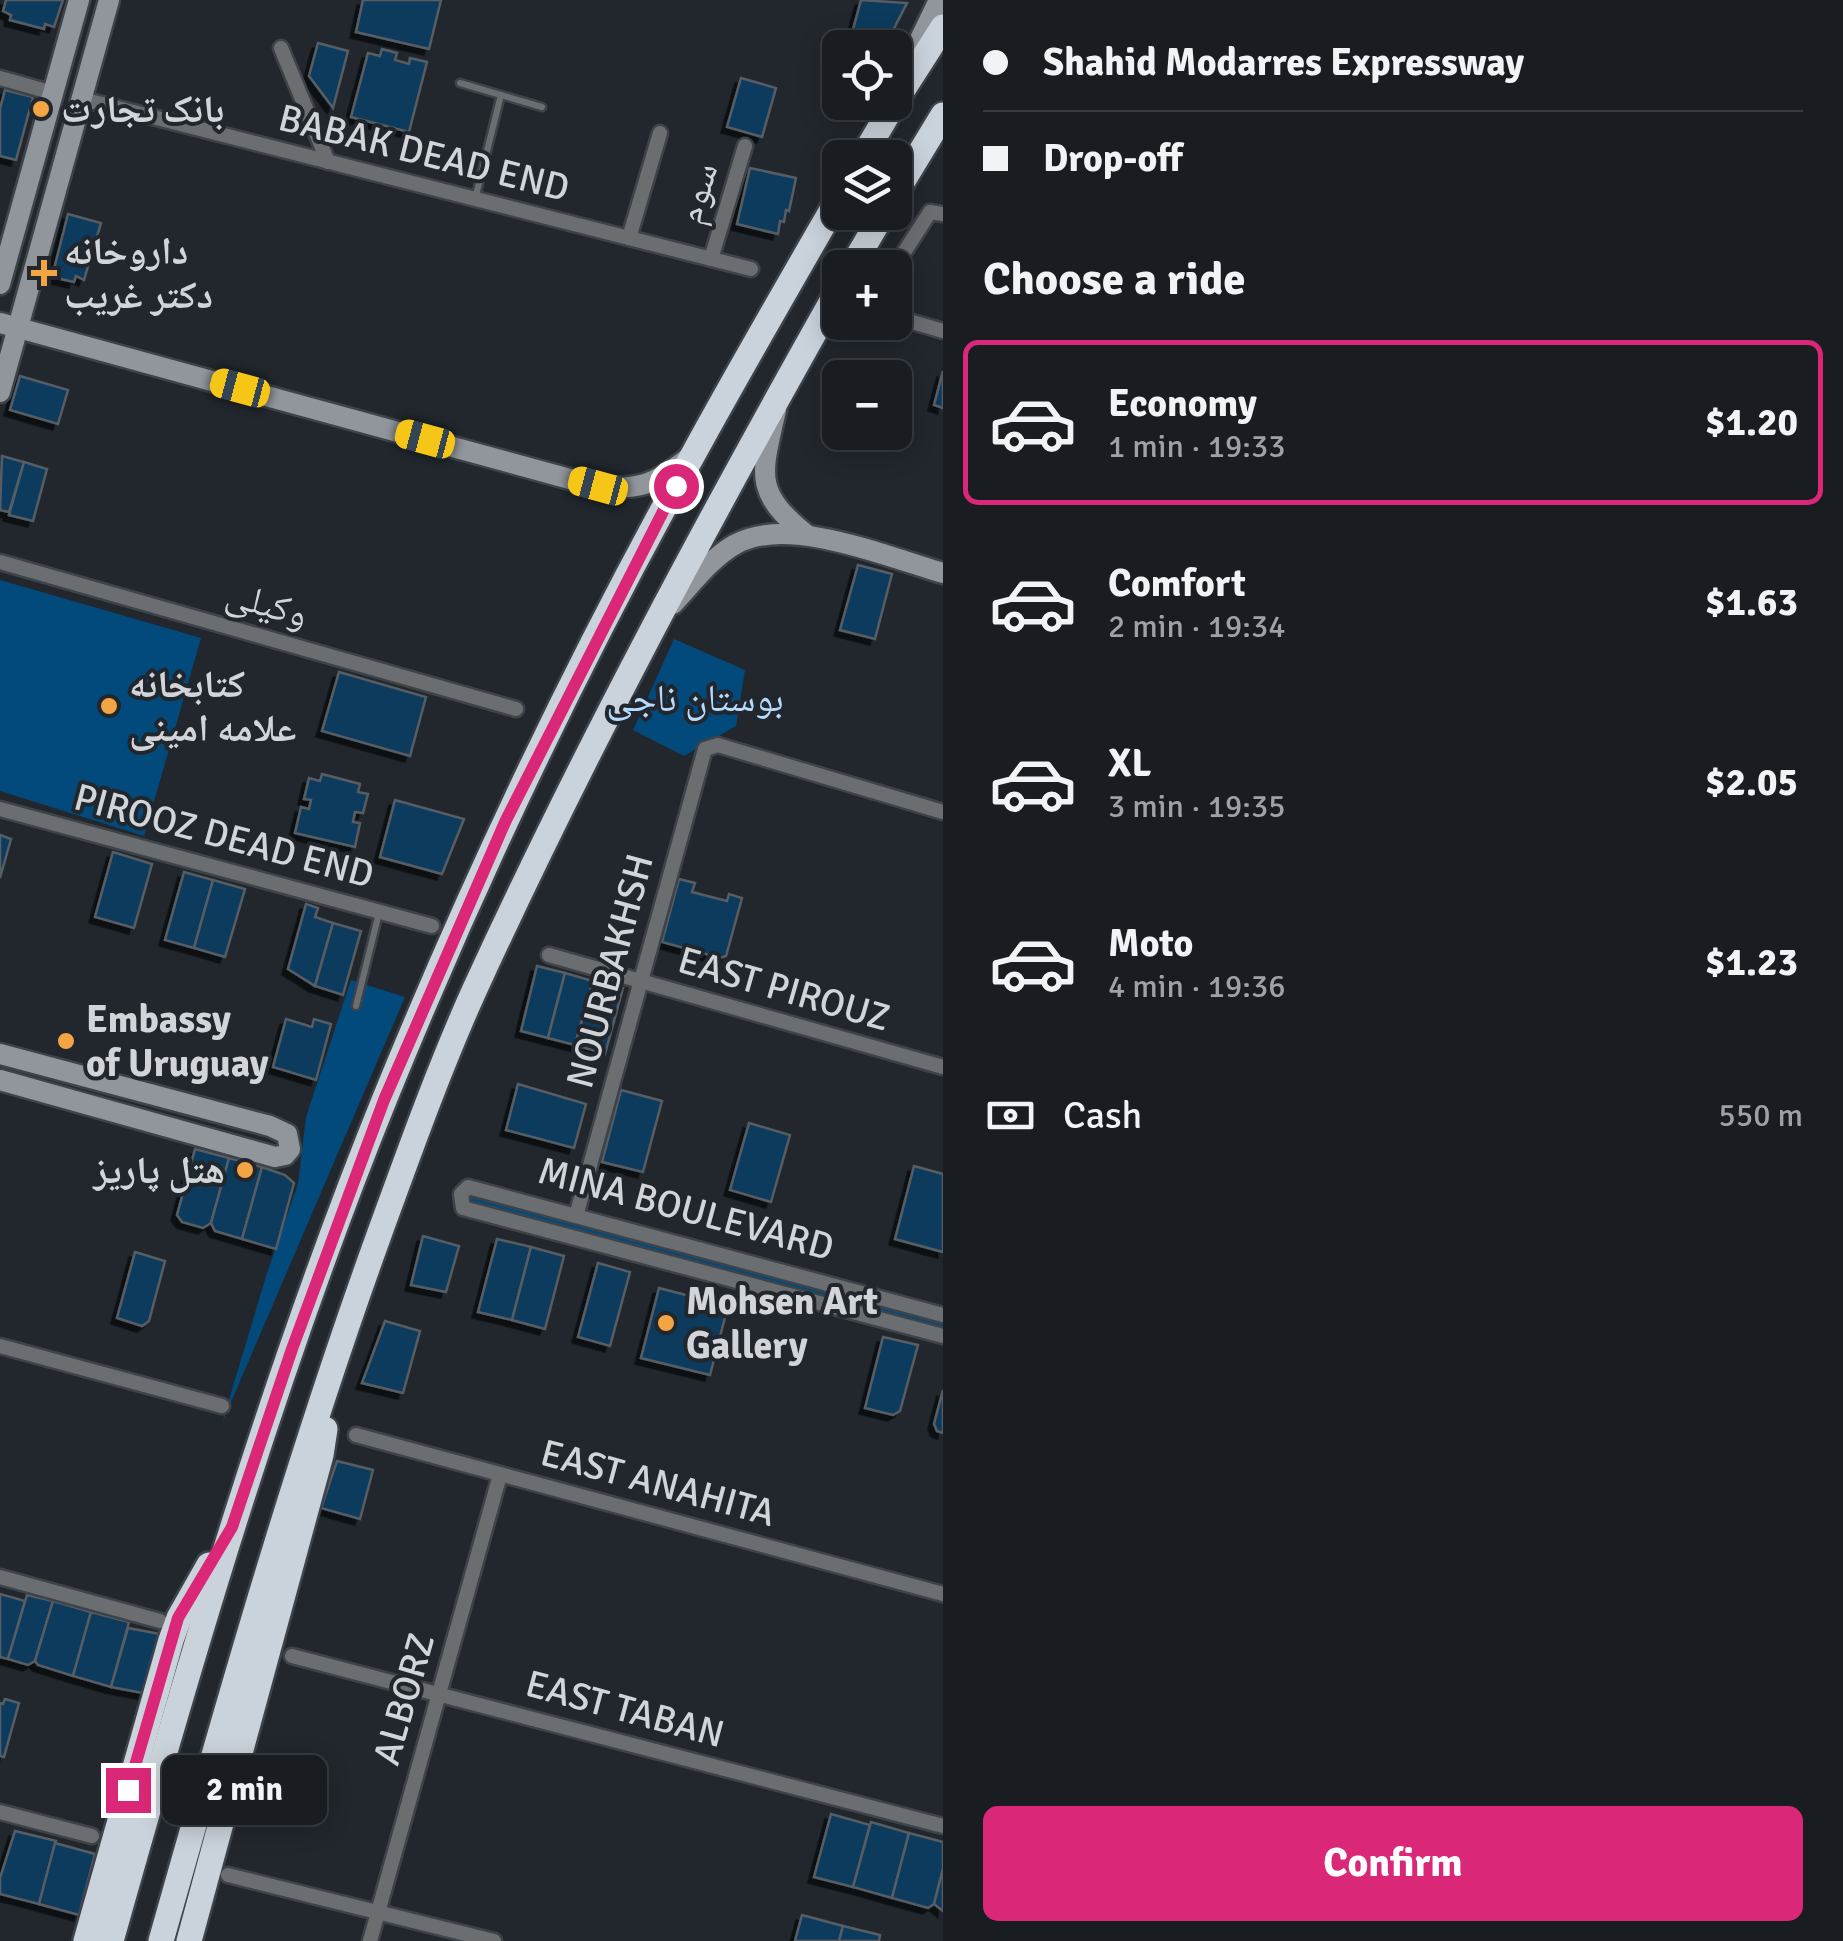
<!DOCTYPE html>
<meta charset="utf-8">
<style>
body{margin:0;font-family:Signika,"Noto Naskh Arabic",sans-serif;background:#22262a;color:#f1f3f6;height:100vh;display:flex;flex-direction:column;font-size:38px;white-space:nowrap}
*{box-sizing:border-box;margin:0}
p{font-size:32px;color:#9fa2a5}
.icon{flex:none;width:55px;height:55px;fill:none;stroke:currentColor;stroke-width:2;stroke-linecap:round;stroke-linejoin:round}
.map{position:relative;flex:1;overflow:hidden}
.panel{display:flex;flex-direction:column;background:#191d22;width:900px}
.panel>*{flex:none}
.guide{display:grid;align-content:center;height:220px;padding:0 40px;background:#191d22}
.fabs{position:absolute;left:822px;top:30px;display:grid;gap:20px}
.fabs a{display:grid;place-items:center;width:90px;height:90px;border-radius:15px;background:#191d22;box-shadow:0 5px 25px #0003,0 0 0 2px #373b40;font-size:50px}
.end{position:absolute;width:45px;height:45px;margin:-22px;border:12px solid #db2777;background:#fff;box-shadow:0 0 0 5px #fff}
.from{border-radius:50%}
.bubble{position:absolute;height:70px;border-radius:15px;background:#191d22;box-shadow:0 5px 25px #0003,0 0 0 2px #373b40;font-size:32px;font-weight:700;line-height:70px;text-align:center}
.car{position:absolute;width:30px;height:60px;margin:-30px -15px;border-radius:12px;box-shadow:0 0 8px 2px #0007;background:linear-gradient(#f5c518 24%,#345 0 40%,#f5c518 0 76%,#345 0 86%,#f5c518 0)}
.guide b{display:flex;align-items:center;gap:35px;height:95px;font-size:38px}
.guide b+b{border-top:2px solid #373b40}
.guide i{width:25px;height:25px;background:#f1f3f6}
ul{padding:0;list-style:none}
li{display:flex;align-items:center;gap:30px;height:165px;margin:0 20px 15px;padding:0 20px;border:5px solid transparent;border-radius:15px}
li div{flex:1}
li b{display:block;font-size:38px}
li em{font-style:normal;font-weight:700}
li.active{border-color:#db2777}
li>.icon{width:90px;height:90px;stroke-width:1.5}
h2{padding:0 40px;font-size:45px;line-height:120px}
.pay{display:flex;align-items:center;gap:25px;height:110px;padding:0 40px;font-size:38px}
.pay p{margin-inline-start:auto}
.cta{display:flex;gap:20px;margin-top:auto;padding:20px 40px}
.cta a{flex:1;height:115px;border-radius:15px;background:#db2777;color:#fff;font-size:40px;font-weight:700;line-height:115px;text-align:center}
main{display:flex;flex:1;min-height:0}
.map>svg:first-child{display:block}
.green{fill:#034a7c}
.building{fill:#0f3a5d;stroke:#565d64;stroke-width:2.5;filter:url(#shadow)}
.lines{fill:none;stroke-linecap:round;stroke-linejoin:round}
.lane-casing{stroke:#3d4349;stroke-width:11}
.street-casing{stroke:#3d4349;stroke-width:19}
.secondary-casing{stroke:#3d4349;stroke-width:25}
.highway-casing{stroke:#3d4349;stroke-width:30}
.lane{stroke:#6b6e71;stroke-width:6}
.street{stroke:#6b6e71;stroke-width:14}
.secondary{stroke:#91969c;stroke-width:20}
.highway{stroke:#cad2db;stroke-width:25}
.route{stroke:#db2777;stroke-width:12}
.poi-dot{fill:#f3a443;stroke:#21272d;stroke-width:4}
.labels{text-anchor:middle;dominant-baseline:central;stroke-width:8;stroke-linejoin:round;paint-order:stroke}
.poi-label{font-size:38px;font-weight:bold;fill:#d1d5d9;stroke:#21272d;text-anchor:start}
.street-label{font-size:38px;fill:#d1d5d9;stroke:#21272d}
.park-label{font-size:38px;fill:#b5dafd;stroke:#21272d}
</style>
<main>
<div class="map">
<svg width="943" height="1941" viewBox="0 0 943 1941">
<defs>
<filter id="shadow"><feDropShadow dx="-5.5" dy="5.5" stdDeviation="0" flood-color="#0009"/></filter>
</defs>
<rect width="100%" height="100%" fill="#21272d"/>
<!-- green -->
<g class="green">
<path d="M 0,580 L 201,638 L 144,836 L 0,791 Z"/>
<path d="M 674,639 L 745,670 L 736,726 L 684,756 L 633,730 Z"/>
<path d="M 351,980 L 405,997 L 222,1423 L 267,1273 L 298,1184 L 306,1117 Z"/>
<path d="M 467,1192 L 943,1324 L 943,1328 L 465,1202 Z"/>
</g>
<!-- building -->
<g class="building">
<path d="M 6,0 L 63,0 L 54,27 L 45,24 L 44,29 L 10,20 L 11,15 L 3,11 Z"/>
<path d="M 363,0 L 441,0 L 429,49 L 356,32 Z"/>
<path d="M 861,0 L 907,3 L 884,48 L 848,48 Z"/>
<path d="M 318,43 L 348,51 L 333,108 L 309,76 Z"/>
<path d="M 382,49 L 397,53 L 395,60 L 409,64 L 410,58 L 427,62 L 409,132 L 351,117 L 368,53 L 380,56 Z"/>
<path d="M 741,78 L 776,88 L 762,137 L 727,127 Z"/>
<path d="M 5,90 L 33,97 L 16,160 L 0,156 L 0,109 Z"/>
<path d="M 750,168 L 796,178 L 789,211 L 786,210 L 784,222 L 780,221 L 778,234 L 737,224 Z"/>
<path d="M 68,214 L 101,223 L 84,280 L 76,276 L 74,282 L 52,277 Z"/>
<path d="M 943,371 L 943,408 L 934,405 Z"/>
<path d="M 20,376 L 68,390 L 58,424 L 10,410 Z"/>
<path d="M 2,456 L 24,462 L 9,512 L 0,510 Z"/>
<path d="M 24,462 L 47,469 L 33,521 L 9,515 Z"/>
<path d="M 858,565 L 892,574 L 875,639 L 840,630 Z"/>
<path d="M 339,672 L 426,697 L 410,756 L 322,731 Z"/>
<path d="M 322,774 L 360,784 L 358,792 L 368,794 L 363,813 L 355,812 L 353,822 L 360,823 L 355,847 L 295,833 L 301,807 L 309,809 L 311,800 L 304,799 L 309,778 L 320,781 Z"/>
<path d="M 395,800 L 464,819 L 442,874 L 380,857 Z"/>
<path d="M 0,835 L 11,839 L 0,878 Z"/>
<path d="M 113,852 L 152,864 L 134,928 L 95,917 Z"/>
<path d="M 184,872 L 213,880 L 194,948 L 165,940 Z"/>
<path d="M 679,879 L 695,883 L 692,892 L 727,901 L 729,894 L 742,898 L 726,956 L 720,958 L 662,942 Z"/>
<path d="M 213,880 L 245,889 L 225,957 L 194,948 Z"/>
<path d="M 306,904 L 318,908 L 315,917 L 333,923 L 315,986 L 288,969 Z"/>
<path d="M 333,923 L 361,931 L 343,995 L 315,986 Z"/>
<path d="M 537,966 L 565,973 L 548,1038 L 521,1031 Z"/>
<path d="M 565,973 L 593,981 L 575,1045 L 548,1038 Z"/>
<path d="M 593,981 L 623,988 L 605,1054 L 575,1045 Z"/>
<path d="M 286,1019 L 312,1027 L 314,1019 L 331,1024 L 316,1080 L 273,1067 Z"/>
<path d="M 518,1084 L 586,1104 L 574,1148 L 506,1130 Z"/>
<path d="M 621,1090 L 662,1101 L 643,1172 L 602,1162 Z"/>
<path d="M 749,1123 L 790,1135 L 771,1202 L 730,1190 Z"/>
<path d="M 195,1149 L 229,1158 L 211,1223 L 203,1228 L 182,1222 L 177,1215 Z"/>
<path d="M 229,1158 L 262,1167 L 242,1239 L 215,1231 L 211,1223 Z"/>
<path d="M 914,1166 L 943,1174 L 943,1252 L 895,1239 Z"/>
<path d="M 262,1167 L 285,1175 L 294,1183 L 276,1249 L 242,1239 Z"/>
<path d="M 423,1236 L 459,1246 L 446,1292 L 411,1285 Z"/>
<path d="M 497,1239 L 531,1247 L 512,1320 L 478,1312 Z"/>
<path d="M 531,1247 L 564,1256 L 545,1329 L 512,1320 Z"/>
<path d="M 135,1252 L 165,1261 L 149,1321 L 142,1326 L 117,1318 Z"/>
<path d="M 598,1263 L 630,1272 L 610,1346 L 578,1337 Z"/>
<path d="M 659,1288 L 728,1306 L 710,1375 L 641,1358 Z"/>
<path d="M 385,1321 L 420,1331 L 403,1393 L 362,1383 Z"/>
<path d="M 883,1337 L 918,1345 L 900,1411 L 893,1415 L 865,1408 Z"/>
<path d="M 943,1390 L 943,1433 L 937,1431 L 934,1424 Z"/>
<path d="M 337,1461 L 373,1470 L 360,1519 L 321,1508 Z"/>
<path d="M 0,1594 L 25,1601 L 8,1659 L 0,1657 Z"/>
<path d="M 27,1595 L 53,1601 L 35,1661 L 28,1665 L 8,1659 Z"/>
<path d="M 53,1601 L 91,1612 L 73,1676 L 38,1665 L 35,1661 Z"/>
<path d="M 91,1612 L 129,1622 L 111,1687 L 73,1676 Z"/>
<path d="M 128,1628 L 160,1634 L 143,1693 L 111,1687 Z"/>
<path d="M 5,1699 L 19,1703 L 4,1757 L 0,1756 L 0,1703 L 3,1704 Z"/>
<path d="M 831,1814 L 870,1825 L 853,1887 L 814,1877 Z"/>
<path d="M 871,1822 L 909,1833 L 892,1898 L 853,1887 Z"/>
<path d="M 15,1831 L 56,1841 L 39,1904 L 0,1894 L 0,1878 Z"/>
<path d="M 909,1833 L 943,1842 L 943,1869 L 934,1904 L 928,1908 L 892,1898 Z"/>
<path d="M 55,1843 L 95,1854 L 79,1915 L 39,1904 Z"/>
<path d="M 943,1869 L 943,1911 L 934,1904 Z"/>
<path d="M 802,1915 L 843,1926 L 839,1941 L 795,1941 Z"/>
<path d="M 843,1926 L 880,1935 L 879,1941 L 839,1941 Z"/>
</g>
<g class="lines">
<!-- lane casing -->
<g class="lane-casing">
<g id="lane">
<path d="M 460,83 L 542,107"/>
<path d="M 475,199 L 501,95"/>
<path d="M 356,1006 L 379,913"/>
</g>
</g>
<!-- street casing -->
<g class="street-casing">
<g id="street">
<path d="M 281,48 L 328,162"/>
<path d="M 0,78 L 53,93"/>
<path d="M 82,99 L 751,269"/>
<path d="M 629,238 L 660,133"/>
<path d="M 711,259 L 745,146"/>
<path d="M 894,268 L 930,212 L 943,214"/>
<path d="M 895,317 L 943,331"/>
<path d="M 0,562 L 516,709"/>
<path d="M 0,809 L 432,926"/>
<path d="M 549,955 L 943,1067"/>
<path d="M 576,1216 L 705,749 L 718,745 L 943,812"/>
<path d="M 943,1315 L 468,1187 L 461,1194 L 463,1208 L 943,1336"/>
<path d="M 0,1346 L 222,1406"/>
<path d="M 356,1435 L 943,1594"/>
<path d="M 0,1577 L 160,1621"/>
<path d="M 292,1656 L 943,1826"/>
<path d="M 0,1812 L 92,1836"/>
<path d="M 228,1875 L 494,1941"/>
<path d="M 370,1941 L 500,1475"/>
</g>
</g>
<!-- secondary casing -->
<g class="secondary-casing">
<g id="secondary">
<path d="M 907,66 L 939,0"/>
<path d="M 0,284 L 79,0"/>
<path d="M 0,323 L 599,487 C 640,490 655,484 687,459"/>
<path d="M 0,392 L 109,0"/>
<path d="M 776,410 C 762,474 752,491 807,535"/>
<path d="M 673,604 C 692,584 710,559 734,545 C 787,514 887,557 943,573"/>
<path d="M 0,1054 L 270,1126 L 287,1134 L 290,1149 L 285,1155 L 275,1157 L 0,1080"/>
</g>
</g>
<!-- highway casing -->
<g class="highway-casing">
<g id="highway">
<path d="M 895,102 L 943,27"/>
<path d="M 862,158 L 895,102"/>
<path d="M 895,194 L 943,115"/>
<path d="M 851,268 L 884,212"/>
<path d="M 86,1941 L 171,1640 L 179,1618 L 209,1565"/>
<path d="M 111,1941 C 191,1656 274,1372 385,1098 C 475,877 578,661 694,453 C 741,367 791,281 840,196"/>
<path d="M 161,1941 C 228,1704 295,1467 379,1235 C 409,1153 438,1071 474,991 C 584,751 710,517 840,287"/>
<path d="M 189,1941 L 321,1455 L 325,1429"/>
</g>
</g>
<!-- lane -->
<use href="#lane" class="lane"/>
<!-- street -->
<use href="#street" class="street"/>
<!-- secondary -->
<use href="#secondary" class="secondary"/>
<!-- highway -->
<use href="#highway" class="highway"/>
</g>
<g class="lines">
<!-- route -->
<path class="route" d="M 128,1790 L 178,1618 L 232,1527 L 292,1349 L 384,1100 L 506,820 L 676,486"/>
</g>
<!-- markers -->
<g class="poi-dot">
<circle cx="41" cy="109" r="10"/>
<path d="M39 258h10v10h10v10h-10v10h-10v-10h-10v-10h10z"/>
<circle cx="109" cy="706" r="10"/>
<circle cx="66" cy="1041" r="10"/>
<circle cx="245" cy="1170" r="10"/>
<circle cx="666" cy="1323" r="10"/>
</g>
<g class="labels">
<!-- poi labels -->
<g class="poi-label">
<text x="61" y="109">بانک تجارت</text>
<text x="64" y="251">داروخانه<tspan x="64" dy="44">دکتر غریب</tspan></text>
<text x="129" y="684">کتابخانه<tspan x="129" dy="44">علامه امینی</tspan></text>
<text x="86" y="1019">Embassy<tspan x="86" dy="44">of Uruguay</tspan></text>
<text x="225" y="1170" text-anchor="end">هتل پاریز</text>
<text x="686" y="1301">Mohsen Art<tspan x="686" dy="44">Gallery</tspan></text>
</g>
<!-- street labels -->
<g class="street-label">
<text transform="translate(424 153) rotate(14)">BABAK DEAD END</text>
<text transform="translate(697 193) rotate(-73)">سوم</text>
<text transform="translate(267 604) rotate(16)">وكيلی</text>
<text transform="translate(224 836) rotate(15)">PIROOZ DEAD END</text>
<text transform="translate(610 971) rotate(-75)">NOURBAKHSH</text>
<text transform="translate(784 989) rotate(16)">EAST PIROUZ</text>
<text transform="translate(686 1209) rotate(15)">MINA BOULEVARD</text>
<text transform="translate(658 1483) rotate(15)">EAST ANAHITA</text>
<text transform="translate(404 1699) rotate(-74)">ALBORZ</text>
<text transform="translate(625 1709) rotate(15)">EAST TABAN</text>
</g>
<!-- park labels -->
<g class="park-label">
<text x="695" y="698">بوستان ناجی</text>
</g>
</g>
</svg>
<div class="fabs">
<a><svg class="icon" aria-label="locate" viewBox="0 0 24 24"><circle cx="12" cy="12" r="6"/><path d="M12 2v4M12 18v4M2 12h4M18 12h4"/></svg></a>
<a><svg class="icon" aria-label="layers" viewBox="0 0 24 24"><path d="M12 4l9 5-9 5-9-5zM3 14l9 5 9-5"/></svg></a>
<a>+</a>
<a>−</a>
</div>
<i class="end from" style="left:676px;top:486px"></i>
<i class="end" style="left:128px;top:1790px"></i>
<div class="bubble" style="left:162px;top:1755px;width:165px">2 min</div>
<i class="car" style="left:240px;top:388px;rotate:285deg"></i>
<i class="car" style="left:425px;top:439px;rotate:285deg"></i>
<i class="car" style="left:598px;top:486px;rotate:285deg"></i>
</div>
<section class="panel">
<div class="guide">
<b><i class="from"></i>Shahid Modarres Expressway</b>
<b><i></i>Drop-off</b>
</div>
<h2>Choose a ride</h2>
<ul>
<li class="active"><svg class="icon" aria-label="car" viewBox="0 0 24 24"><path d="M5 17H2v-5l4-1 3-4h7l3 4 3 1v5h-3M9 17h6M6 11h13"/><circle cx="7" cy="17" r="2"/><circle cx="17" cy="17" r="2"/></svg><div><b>Economy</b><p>1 min · 19:33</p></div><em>$1.20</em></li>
<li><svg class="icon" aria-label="car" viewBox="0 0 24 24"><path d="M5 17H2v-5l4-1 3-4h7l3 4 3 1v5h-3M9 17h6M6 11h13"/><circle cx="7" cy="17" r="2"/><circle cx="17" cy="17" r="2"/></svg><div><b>Comfort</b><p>2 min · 19:34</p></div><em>$1.63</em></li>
<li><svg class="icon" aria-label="car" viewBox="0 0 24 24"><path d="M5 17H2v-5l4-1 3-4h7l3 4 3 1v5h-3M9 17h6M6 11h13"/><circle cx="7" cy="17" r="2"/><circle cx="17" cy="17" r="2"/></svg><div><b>XL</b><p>3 min · 19:35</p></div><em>$2.05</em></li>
<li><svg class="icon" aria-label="car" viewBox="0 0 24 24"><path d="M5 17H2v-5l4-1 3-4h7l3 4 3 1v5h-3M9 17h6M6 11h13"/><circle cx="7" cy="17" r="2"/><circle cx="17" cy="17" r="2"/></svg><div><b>Moto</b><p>4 min · 19:36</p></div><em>$1.23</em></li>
</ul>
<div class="pay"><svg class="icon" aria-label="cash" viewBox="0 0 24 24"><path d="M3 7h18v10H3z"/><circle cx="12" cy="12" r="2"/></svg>Cash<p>550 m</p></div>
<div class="cta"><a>Confirm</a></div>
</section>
</main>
